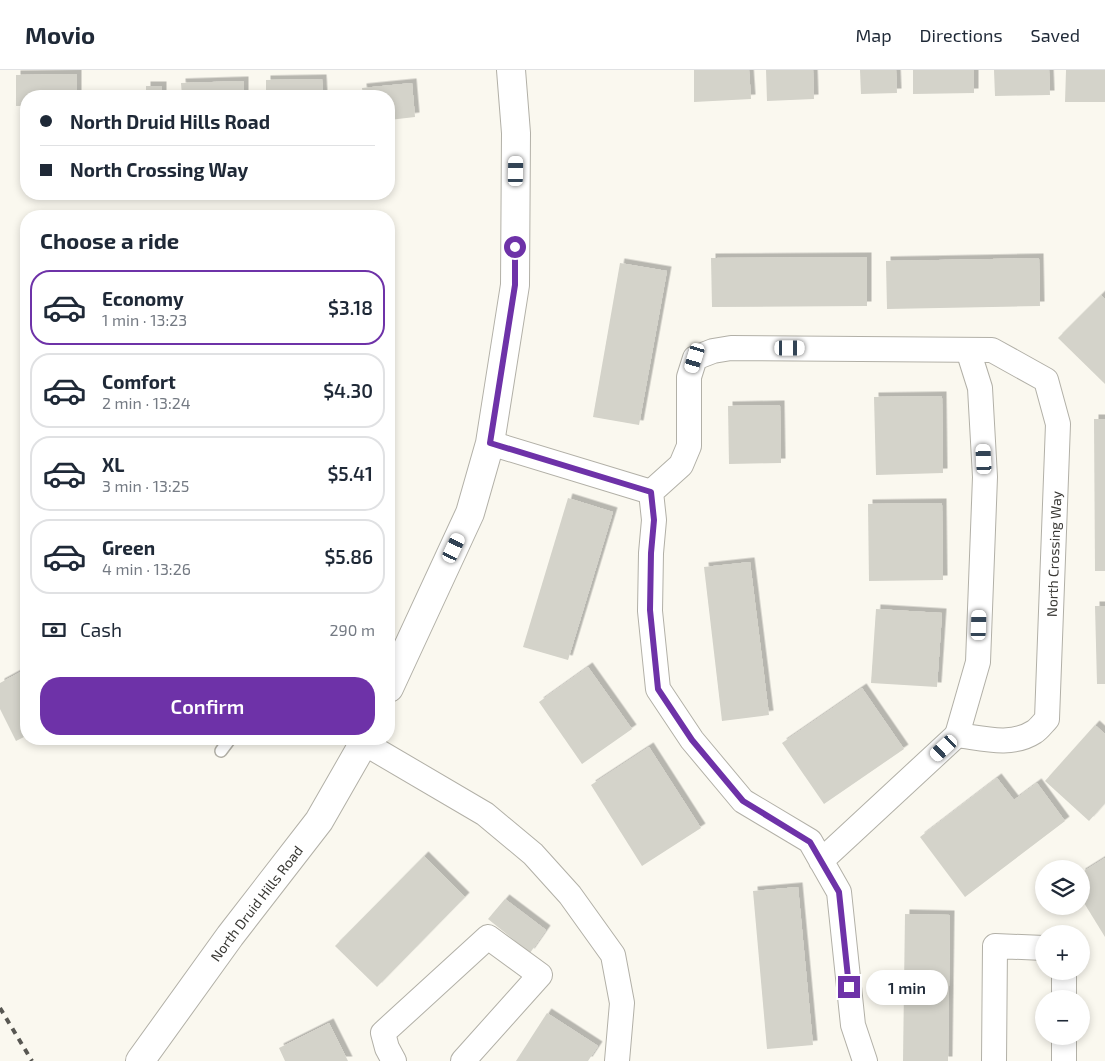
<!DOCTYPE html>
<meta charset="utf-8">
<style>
body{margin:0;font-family:"Exo 2",sans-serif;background:#f6f6f7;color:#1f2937;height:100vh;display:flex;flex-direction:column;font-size:19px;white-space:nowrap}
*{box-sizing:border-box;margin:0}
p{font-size:16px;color:#747a83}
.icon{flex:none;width:28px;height:28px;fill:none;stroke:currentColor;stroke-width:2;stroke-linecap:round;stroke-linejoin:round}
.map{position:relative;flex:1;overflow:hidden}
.panel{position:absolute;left:20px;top:140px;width:375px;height:535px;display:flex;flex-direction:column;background:#fff;border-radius:20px;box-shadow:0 2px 8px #0003}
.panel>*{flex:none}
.banner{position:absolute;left:20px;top:20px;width:375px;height:110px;border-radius:20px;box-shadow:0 2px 8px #0003;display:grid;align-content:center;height:110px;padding:0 20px;background:#fff}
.buttons{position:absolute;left:1035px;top:790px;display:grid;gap:10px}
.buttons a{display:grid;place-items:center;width:55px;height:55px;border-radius:50%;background:#fff;box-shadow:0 2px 8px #0003;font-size:25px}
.end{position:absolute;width:22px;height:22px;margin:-11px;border:6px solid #6e32a8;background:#fff;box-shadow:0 0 0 2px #fff}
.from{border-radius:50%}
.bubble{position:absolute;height:35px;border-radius:18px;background:#fff;box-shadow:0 2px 8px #0003;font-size:16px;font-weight:600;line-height:35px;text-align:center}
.car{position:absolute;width:15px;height:30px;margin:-15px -8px;border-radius:6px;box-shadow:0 0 4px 1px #0007;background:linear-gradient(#fff 24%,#345 0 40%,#fff 0 76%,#345 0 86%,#fff 0)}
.banner b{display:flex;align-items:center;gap:18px;height:48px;font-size:19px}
.banner b+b{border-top:1px solid #e0e1e3}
.banner i{width:12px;height:12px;background:#1f2937}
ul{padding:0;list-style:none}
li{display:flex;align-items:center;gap:15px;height:75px;margin:0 10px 8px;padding:0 10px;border:2px solid #e0e1e3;border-radius:20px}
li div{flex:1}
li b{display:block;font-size:19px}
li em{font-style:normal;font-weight:600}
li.current{border-color:#6e32a8}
li>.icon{width:45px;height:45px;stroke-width:1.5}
h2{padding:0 20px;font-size:22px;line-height:60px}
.pay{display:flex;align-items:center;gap:12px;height:55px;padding:0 20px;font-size:19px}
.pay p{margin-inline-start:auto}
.button{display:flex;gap:10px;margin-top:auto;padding:10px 20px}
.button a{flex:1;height:58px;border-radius:20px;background:#6e32a8;color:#fff;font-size:20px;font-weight:600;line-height:58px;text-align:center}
header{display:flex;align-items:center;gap:30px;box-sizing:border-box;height:70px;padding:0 25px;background:#fff;border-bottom:1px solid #e0e1e3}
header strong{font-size:24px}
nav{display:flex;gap:28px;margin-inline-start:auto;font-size:18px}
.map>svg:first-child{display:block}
.building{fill:#d4d3ca;filter:url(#shadow)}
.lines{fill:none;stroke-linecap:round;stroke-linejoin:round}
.service-casing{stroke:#b2b0a7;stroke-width:14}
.minor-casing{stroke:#b2b0a7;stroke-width:26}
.secondary-casing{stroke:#b2b0a7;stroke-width:30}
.service{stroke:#fff;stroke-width:11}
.minor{stroke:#fff;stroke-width:24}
.secondary{stroke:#fff;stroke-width:28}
.rail{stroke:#585752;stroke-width:4;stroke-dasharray:6 6;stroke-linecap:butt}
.route{stroke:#6e32a8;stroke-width:6}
.labels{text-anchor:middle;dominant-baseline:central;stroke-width:4;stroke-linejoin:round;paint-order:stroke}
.street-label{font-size:14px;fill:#393834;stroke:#fff}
</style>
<header>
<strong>Movio</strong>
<nav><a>Map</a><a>Directions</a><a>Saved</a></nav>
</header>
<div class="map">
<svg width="1105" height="991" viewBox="0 0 1105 991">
<defs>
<filter id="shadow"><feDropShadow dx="4.5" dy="-4.5" stdDeviation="0" flood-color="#0004"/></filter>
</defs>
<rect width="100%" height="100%" fill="#faf8ef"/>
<!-- building -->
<g class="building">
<path d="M 694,0 L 749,0 L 751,29 L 694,32 Z"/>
<path d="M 766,0 L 813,0 L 814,29 L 767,31 Z"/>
<path d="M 860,0 L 896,0 L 897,23 L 861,24 Z"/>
<path d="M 913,0 L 974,0 L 974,23 L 913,24 Z"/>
<path d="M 994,0 L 1049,0 L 1050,25 L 995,26 Z"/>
<path d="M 1066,0 L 1105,0 L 1105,32 L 1065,32 Z"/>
<path d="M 77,4 L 77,26 L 26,26 L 26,36 L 16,36 L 16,5 Z"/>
<path d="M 322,9 L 323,26 L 266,26 L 266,10 Z"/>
<path d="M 244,11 L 244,26 L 182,26 L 181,13 Z"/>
<path d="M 412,13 L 415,47 L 389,50 L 389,26 L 363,26 L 362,18 Z"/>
<rect x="146" y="16" width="16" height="10"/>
<path d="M 867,187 L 867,236 L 712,237 L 711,188 Z"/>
<path d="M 1039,188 L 1040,236 L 887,239 L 886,191 Z"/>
<path d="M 620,193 L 667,201 L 639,355 L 593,347 Z"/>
<path d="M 1101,225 L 1105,229 L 1105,314 L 1058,268 Z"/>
<path d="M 942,326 L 943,403 L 876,405 L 874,327 Z"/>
<path d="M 780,335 L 781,393 L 729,394 L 728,336 Z"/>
<path d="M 1094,349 L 1105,349 L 1105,501 L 1095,501 Z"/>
<path d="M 568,428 L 613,442 L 568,590 L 523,577 Z"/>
<path d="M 942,433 L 943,510 L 869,511 L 868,434 Z"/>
<path d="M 750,492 L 769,645 L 722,651 L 704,497 Z"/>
<path d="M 1095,536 L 1105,536 L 1105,614 L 1097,614 Z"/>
<path d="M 876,539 L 942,543 L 937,617 L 871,613 Z"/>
<path d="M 588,597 L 632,659 L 582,694 L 539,632 Z"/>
<path d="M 26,599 L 26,666 L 16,671 L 0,639 L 0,613 Z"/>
<path d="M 862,618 L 904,679 L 824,734 L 782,673 Z"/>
<path d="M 1095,655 L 1105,664 L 1105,733 L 1089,751 L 1045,711 Z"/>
<path d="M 649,677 L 701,758 L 642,796 L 591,715 Z"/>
<path d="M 997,708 L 1014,730 L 1037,713 L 1065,751 L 965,827 L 920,767 Z"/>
<path d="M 424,786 L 465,827 L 377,917 L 335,876 Z"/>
<path d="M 1105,788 L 1105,867 L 1081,828 L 1081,803 Z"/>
<path d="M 798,817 L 813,975 L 767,979 L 753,821 Z"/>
<path d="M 505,829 L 546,860 L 530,883 L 488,849 Z"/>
<path d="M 905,844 L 950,845 L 948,991 L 903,991 Z"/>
<path d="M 547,943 L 598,976 L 588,991 L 516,991 Z"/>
<path d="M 329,953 L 348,991 L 285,991 L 279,978 Z"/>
</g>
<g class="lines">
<!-- service casing -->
<g class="service-casing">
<path id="service" d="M 221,681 L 230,669"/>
</g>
<!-- minor casing -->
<g class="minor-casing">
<g id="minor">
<path d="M 490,373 L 651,422"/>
<path d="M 957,665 L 978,592 L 985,407 L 980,318 L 968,280"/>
<path d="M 364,673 L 485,744 L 533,784 L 570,825 L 613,885 L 622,933 L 617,991"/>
<path id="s1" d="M 821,791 L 957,665 C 982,668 1011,677 1034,662 C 1039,659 1043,653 1047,649 L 1058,354 L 1046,310 L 992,280 L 731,278 L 713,281 L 695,288 L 689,307 L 689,376 L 681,395 L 651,422 L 654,450 L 651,483 L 650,541 L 658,619 L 692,670 L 743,731 L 810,771 L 839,822 L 853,955 L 865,991"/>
<path d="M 1064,929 L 1064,901"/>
<path d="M 394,991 L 387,978 L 383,963 L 488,867 L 540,905 L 463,991"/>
<path d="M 994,991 L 995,876 L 1044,878"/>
<path d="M 1064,991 L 1064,966"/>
</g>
</g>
<!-- secondary casing -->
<g class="secondary-casing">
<g id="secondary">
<path d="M 389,618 L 470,443 L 490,373 L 515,215 L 516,63 L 511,0"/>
<path id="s2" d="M 140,991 L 230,866 L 319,751 L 366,669"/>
</g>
</g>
<!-- service -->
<use href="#service" class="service"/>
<!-- minor -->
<use href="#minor" class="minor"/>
<!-- secondary -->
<use href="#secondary" class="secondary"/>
<!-- rail -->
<path class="rail" d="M 0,938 L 32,991"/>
</g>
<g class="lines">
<!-- route -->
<path class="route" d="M 515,177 L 515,215 L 490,373 L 651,422 L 654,450 L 651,483 L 650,540 L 658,619 L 692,670 L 743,731 L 810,772 L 839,822 L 849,917"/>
</g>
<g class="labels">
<!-- street labels -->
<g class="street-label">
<text stroke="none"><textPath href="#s1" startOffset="448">North Crossing Way</textPath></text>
<text stroke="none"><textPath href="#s2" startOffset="196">North Druid Hills Road</textPath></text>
</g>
</g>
</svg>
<div class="buttons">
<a><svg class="icon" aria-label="layers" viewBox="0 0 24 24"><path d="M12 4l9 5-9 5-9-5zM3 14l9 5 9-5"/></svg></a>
<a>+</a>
<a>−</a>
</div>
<i class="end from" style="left:515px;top:177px"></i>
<i class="end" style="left:849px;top:917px"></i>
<div class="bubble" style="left:866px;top:900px;width:82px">1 min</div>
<i class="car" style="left:516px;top:101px;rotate:1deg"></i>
<i class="car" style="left:790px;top:278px;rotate:90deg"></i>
<i class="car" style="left:695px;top:288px;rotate:197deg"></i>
<i class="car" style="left:984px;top:389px;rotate:357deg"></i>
<i class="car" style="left:454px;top:478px;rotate:25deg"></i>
<i class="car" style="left:979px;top:555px;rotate:2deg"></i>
<i class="car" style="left:944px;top:678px;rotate:227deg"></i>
<div class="banner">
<b><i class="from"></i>North Druid Hills Road</b>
<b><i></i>North Crossing Way</b>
</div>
<section class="panel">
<h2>Choose a ride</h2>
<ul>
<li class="current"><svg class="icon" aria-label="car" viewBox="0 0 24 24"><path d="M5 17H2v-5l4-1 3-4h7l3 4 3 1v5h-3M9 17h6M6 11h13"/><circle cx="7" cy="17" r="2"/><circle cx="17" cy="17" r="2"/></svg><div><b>Economy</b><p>1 min · 13:23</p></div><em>$3.18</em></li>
<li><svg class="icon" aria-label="car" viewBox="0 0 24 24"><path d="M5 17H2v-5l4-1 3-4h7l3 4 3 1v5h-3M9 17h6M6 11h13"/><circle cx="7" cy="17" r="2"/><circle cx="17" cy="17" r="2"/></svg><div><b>Comfort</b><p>2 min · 13:24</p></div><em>$4.30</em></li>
<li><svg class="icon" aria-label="car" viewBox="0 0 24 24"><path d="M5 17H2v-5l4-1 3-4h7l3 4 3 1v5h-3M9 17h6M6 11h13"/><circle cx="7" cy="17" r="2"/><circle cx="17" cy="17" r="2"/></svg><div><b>XL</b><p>3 min · 13:25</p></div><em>$5.41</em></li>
<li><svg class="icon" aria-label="car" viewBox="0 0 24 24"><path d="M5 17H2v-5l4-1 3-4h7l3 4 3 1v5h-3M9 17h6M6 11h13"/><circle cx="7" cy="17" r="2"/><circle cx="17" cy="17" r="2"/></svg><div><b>Green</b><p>4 min · 13:26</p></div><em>$5.86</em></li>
</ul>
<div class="pay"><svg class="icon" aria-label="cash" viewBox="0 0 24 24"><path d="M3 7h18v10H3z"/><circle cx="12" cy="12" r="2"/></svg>Cash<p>290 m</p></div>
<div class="button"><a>Confirm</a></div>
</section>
</div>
